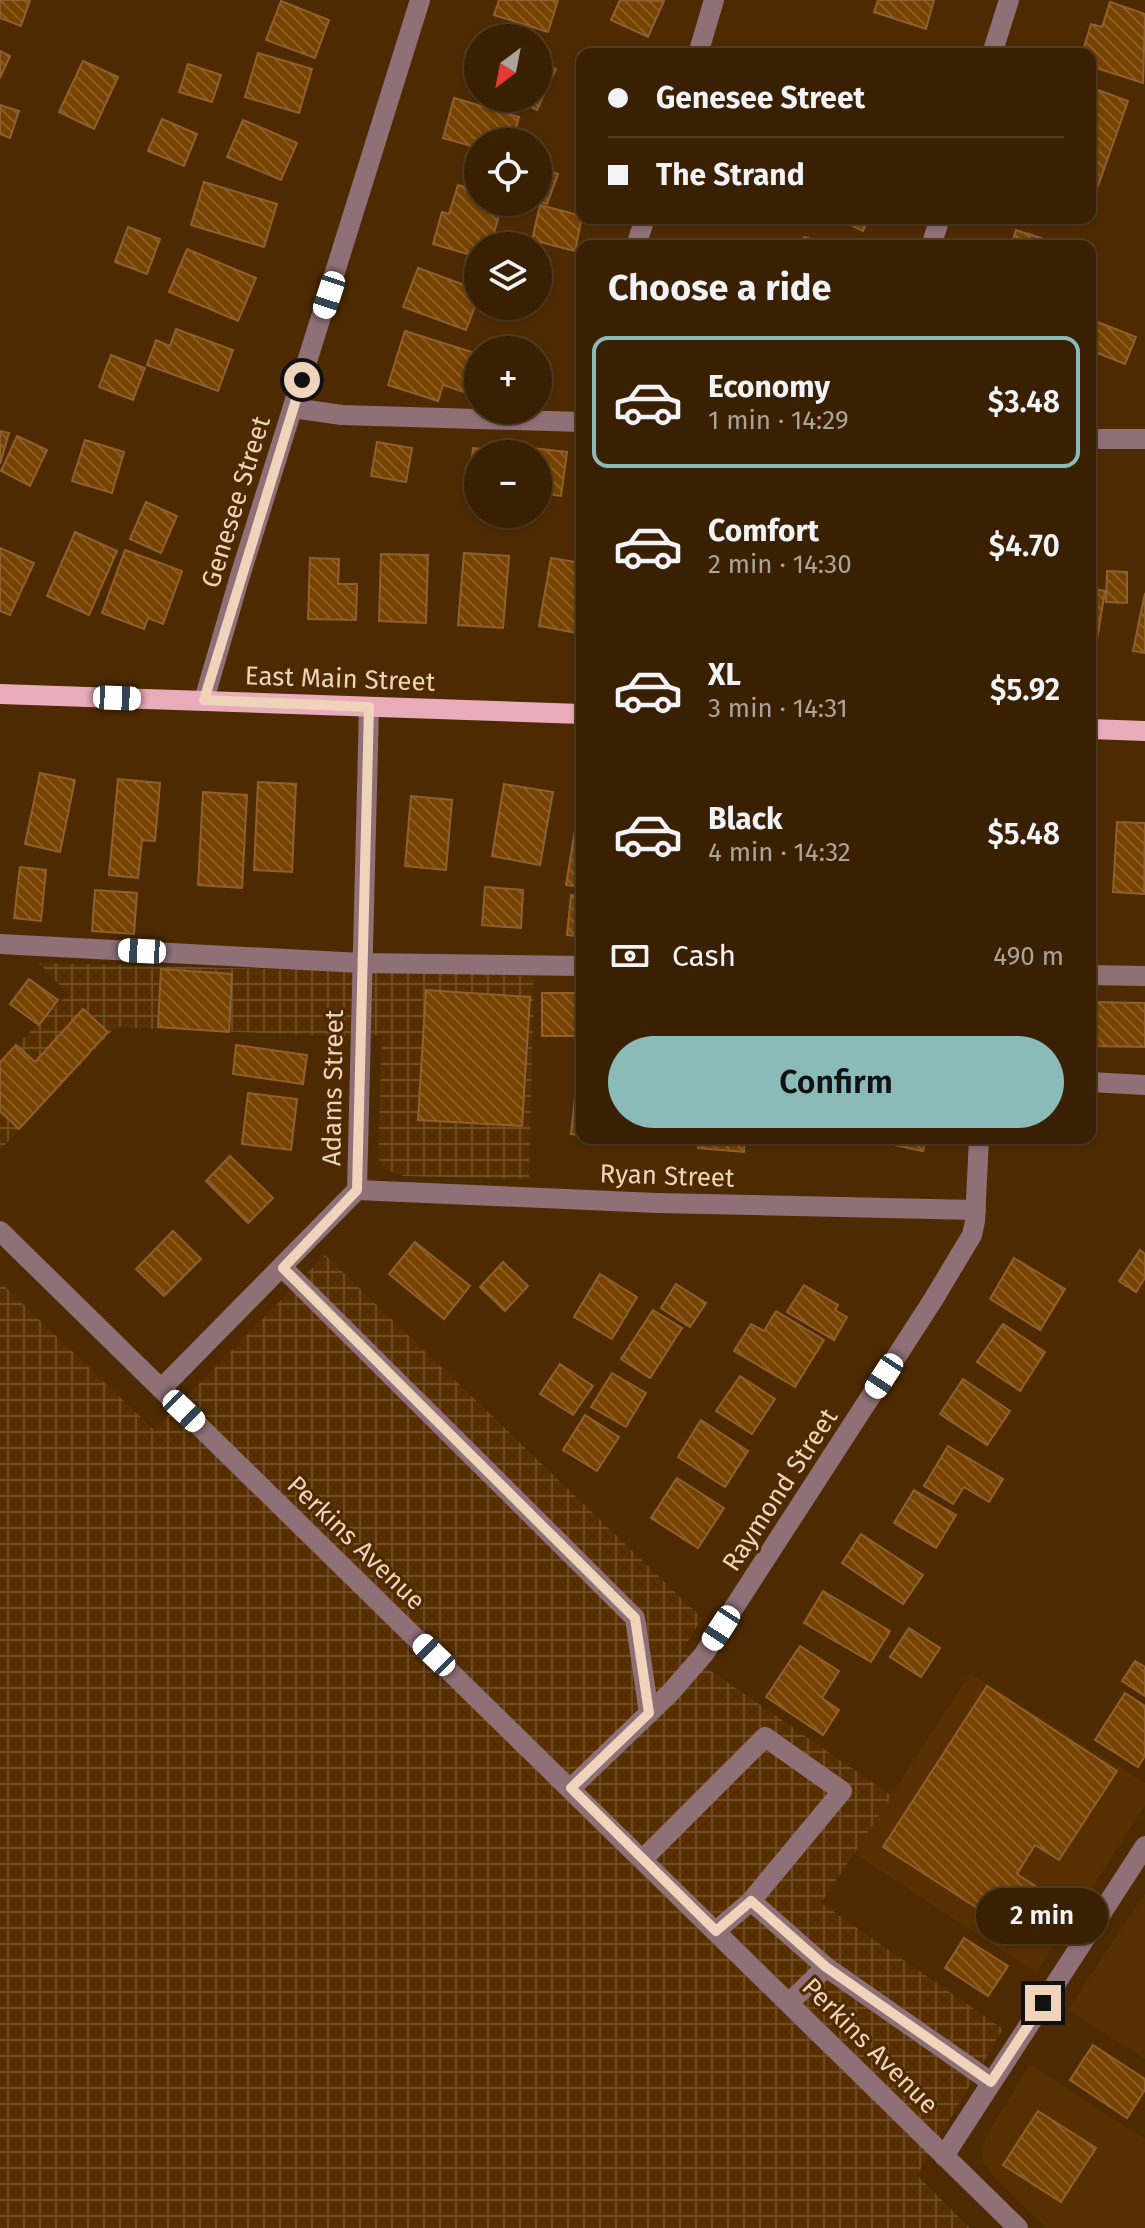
<!DOCTYPE html>
<meta charset="utf-8">
<style>
body{margin:0;font-family:"Fira Sans",sans-serif;background:#452d11;color:#f1f3f6;height:100vh;display:flex;flex-direction:column;font-size:30px;white-space:nowrap}
*{box-sizing:border-box;margin:0}
p{font-size:26px;color:#aba399}
.icon{flex:none;width:44px;height:44px;fill:none;stroke:currentColor;stroke-width:2;stroke-linecap:round;stroke-linejoin:round}
.map{position:relative;flex:1;overflow:hidden}
.side{position:absolute;left:576px;top:240px;width:520px;height:904px;display:flex;flex-direction:column;background:#3a2002;border-radius:16px;box-shadow:0 2px 6px #0004,0 0 0 2px #543e24}
.side>*{flex:none}
.guide{position:absolute;left:576px;top:48px;width:520px;height:176px;border-radius:16px;box-shadow:0 2px 6px #0004,0 0 0 2px #543e24;display:grid;align-content:center;height:176px;padding:0 32px;background:#3a2002}
.needle{width:52px;rotate:212deg}
.controls{position:absolute;left:464px;top:24px;display:grid;gap:16px}
.controls a{display:grid;place-items:center;width:88px;height:88px;border-radius:50%;background:#3a2002;box-shadow:0 2px 6px #0004,0 0 0 2px #543e24;font-size:40px}
.end{position:absolute;width:36px;height:36px;margin:-18px;border:10px solid #efd3bb;background:#111;box-shadow:0 0 0 4px #111}
.from{border-radius:50%}
.bubble{position:absolute;height:56px;border-radius:28px;background:#3a2002;box-shadow:0 2px 6px #0004,0 0 0 2px #543e24;font-size:26px;font-weight:600;line-height:56px;text-align:center}
.car{position:absolute;width:24px;height:48px;margin:-24px -12px;border-radius:10px;box-shadow:0 0 6px 2px #0007;background:linear-gradient(#fff 24%,#345 0 40%,#fff 0 76%,#345 0 86%,#fff 0)}
.guide b{display:flex;align-items:center;gap:28px;height:76px;font-size:30px}
.guide b+b{border-top:2px solid #543e24}
.guide i{width:20px;height:20px;background:#f1f3f6}
ul{padding:0;list-style:none}
li{display:flex;align-items:center;gap:24px;height:132px;margin:0 16px 12px;padding:0 16px;border:4px solid transparent;border-radius:16px}
li div{flex:1}
li b{display:block;font-size:30px}
li em{font-style:normal;font-weight:600}
li.current{border-color:#8bbbb9}
li>.icon{width:72px;height:72px;stroke-width:1.5}
h2{padding:0 32px;font-size:36px;line-height:96px}
.pay{display:flex;align-items:center;gap:20px;height:88px;padding:0 32px;font-size:30px}
.pay p{margin-inline-start:auto}
.action{display:flex;gap:16px;margin-top:auto;padding:16px 32px}
.action a{flex:1;height:92px;border-radius:48px;background:#8bbbb9;color:#111;font-size:32px;font-weight:600;line-height:92px;text-align:center}
.map>svg:first-child{display:block}
.built{fill:#572f00}
.industrial{fill:url(#industrial-grid)}
.building{fill:url(#building-back-hatch);stroke:#905f30;stroke-width:2}
.lines{fill:none;stroke-linecap:round;stroke-linejoin:round}
.minor{stroke:#8f7077;stroke-width:20}
.major{stroke:#eaabbb;stroke-width:20}
.route{stroke:#efd3bb;stroke-width:10}
.labels{text-anchor:middle;dominant-baseline:central;stroke-width:6;stroke-linejoin:round;paint-order:stroke}
.street-label{font-size:26px;fill:#efd3bb;stroke:#4d2a02}
</style>
<div class="map">
<svg width="1145" height="2228" viewBox="0 0 1145 2228">
<defs>
<pattern id="industrial-grid" width="8" height="8" patternUnits="userSpaceOnUse" patternTransform="scale(2)"><rect width="8" height="8" fill="#572f00"/><path d="M0 4h8M4 0v8" fill="none" stroke="#6f4c23"/></pattern>
<pattern id="building-back-hatch" width="6" height="6" patternUnits="userSpaceOnUse" patternTransform="scale(2)"><rect width="6" height="6" fill="#764201"/><path d="M-1 5l2 2M0 0l6 6M5-1l2 2" fill="none" stroke="#8a5c24"/></pattern>
</defs>
<rect width="100%" height="100%" fill="#4d2a02"/>
<!-- built -->
<g class="built">
<path d="M 970,1673 L 1145,1783 L 1145,1806 L 1036,1973 L 854,1853 Z"/>
<path d="M 1145,1893 L 1145,2059 L 1068,2010 Z"/>
<path d="M 1030,2064 L 1145,2139 L 1145,2228 L 1046,2228 L 991,2174 L 982,2161 L 983,2143 L 989,2131 Z"/>
</g>
<!-- industrial -->
<g class="industrial">
<path d="M 39,963 L 534,976 L 529,1179 L 403,1176 L 383,1168 L 378,1157 L 382,1035 L 335,1036 L 116,1027 L 0,1150 L 0,1062 L 68,994 Z"/>
<path d="M 325,1255 L 702,1618 L 682,1651 L 892,1796 L 821,1903 L 1003,2029 L 917,2175 L 970,2228 L 0,2228 L 0,1282 L 154,1430 Z"/>
</g>
<!-- building -->
<g class="building">
<path d="M 0,0 L 30,0 L 21,26 L 0,18 Z"/>
<path d="M 499,0 L 558,0 L 548,32 L 494,15 Z"/>
<path d="M 620,0 L 664,1 L 648,37 L 611,20 Z"/>
<path d="M 878,0 L 934,0 L 926,29 L 874,12 Z"/>
<path d="M 281,1 L 329,20 L 315,58 L 266,40 Z"/>
<path d="M 1110,2 L 1145,14 L 1143,83 L 1090,66 L 1090,54 L 1082,54 L 1091,24 L 1102,27 Z"/>
<path d="M 0,51 L 10,56 L 0,78 Z"/>
<path d="M 258,53 L 312,69 L 299,113 L 245,97 Z"/>
<path d="M 538,60 L 556,69 L 537,110 L 511,98 L 538,98 Z"/>
<path d="M 83,61 L 118,77 L 94,129 L 59,112 Z"/>
<path d="M 188,64 L 221,75 L 212,102 L 179,92 Z"/>
<path d="M 1090,87 L 1128,101 L 1097,189 L 1090,186 Z"/>
<path d="M 454,98 L 519,117 L 512,142 L 478,142 L 478,148 L 443,138 Z"/>
<path d="M 0,105 L 19,111 L 10,138 L 0,134 Z"/>
<path d="M 162,119 L 197,134 L 184,166 L 148,151 Z"/>
<path d="M 243,120 L 297,143 L 281,180 L 227,157 Z"/>
<path d="M 538,167 L 558,174 L 547,204 L 538,201 Z"/>
<path d="M 204,182 L 277,204 L 264,247 L 191,225 Z"/>
<path d="M 458,185 L 478,191 L 478,202 L 503,202 L 490,246 L 478,246 L 478,257 L 433,244 L 442,212 L 449,214 Z"/>
<path d="M 540,205 L 582,216 L 575,251 L 532,240 Z"/>
<path d="M 836,218 L 869,218 L 863,231 Z"/>
<path d="M 128,227 L 160,239 L 147,274 L 115,262 Z"/>
<path d="M 1016,230 L 1065,246 L 1011,246 Z"/>
<path d="M 804,237 L 833,246 L 801,246 Z"/>
<path d="M 187,249 L 256,278 L 238,321 L 169,292 Z"/>
<path d="M 418,268 L 478,290 L 478,298 L 466,330 L 403,307 Z"/>
<path d="M 1090,319 L 1136,337 L 1125,364 L 1090,350 Z"/>
<path d="M 176,329 L 233,350 L 218,391 L 147,365 L 156,340 L 170,346 Z"/>
<path d="M 405,331 L 478,354 L 476,396 L 443,385 L 438,401 L 388,385 Z"/>
<path d="M 111,355 L 145,368 L 133,400 L 99,387 Z"/>
<path d="M 0,431 L 9,433 L 0,464 Z"/>
<path d="M 17,436 L 47,450 L 30,486 L 1,471 Z"/>
<path d="M 85,440 L 124,452 L 112,493 L 72,481 Z"/>
<path d="M 377,442 L 412,448 L 406,482 L 371,476 Z"/>
<path d="M 473,448 L 520,453 L 520,454 L 478,454 L 478,491 L 468,489 Z"/>
<path d="M 531,448 L 567,452 L 561,496 L 538,493 L 538,454 L 530,454 Z"/>
<path d="M 146,502 L 177,516 L 161,553 L 130,539 Z"/>
<path d="M 75,532 L 117,551 L 89,615 L 47,596 Z"/>
<path d="M 0,548 L 34,563 L 10,615 L 0,611 Z"/>
<path d="M 125,550 L 182,571 L 163,624 L 148,618 L 144,629 L 102,613 Z"/>
<path d="M 464,553 L 509,556 L 503,628 L 458,625 Z"/>
<path d="M 381,554 L 428,555 L 426,623 L 379,621 Z"/>
<path d="M 310,558 L 339,559 L 338,584 L 357,584 L 356,620 L 308,619 Z"/>
<path d="M 551,558 L 582,563 L 582,634 L 539,626 Z"/>
<path d="M 1107,571 L 1127,572 L 1127,603 L 1106,602 Z"/>
<path d="M 1090,588 L 1105,591 L 1094,658 L 1090,657 Z"/>
<path d="M 1145,593 L 1145,653 L 1133,651 Z"/>
<path d="M 40,773 L 75,780 L 60,852 L 25,844 Z"/>
<path d="M 118,779 L 160,783 L 155,841 L 142,840 L 138,878 L 109,875 Z"/>
<path d="M 258,782 L 296,784 L 292,872 L 254,870 Z"/>
<path d="M 504,784 L 553,792 L 540,865 L 492,856 Z"/>
<path d="M 203,792 L 247,795 L 242,888 L 198,885 Z"/>
<path d="M 411,796 L 452,800 L 446,870 L 405,866 Z"/>
<path d="M 580,799 L 582,799 L 582,887 L 566,885 Z"/>
<path d="M 1117,822 L 1145,823 L 1144,894 L 1113,892 Z"/>
<path d="M 20,867 L 46,870 L 41,921 L 14,918 Z"/>
<path d="M 485,887 L 523,890 L 521,928 L 482,925 Z"/>
<path d="M 95,890 L 137,893 L 134,934 L 92,931 Z"/>
<path d="M 571,895 L 582,897 L 582,937 L 567,935 Z"/>
<path d="M 161,969 L 232,974 L 229,1032 L 158,1027 Z"/>
<path d="M 29,979 L 58,1000 L 39,1025 L 10,1004 Z"/>
<path d="M 426,990 L 530,997 L 522,1126 L 418,1120 Z"/>
<rect x="542" y="993" width="40" height="43"/>
<path d="M 1090,1002 L 1145,1003 L 1145,1047 L 1090,1046 Z"/>
<path d="M 83,1009 L 108,1032 L 19,1129 L 0,1111 L 0,1062 L 16,1045 L 35,1062 Z"/>
<path d="M 236,1045 L 307,1055 L 303,1084 L 233,1074 Z"/>
<path d="M 579,1061 L 582,1061 L 582,1135 L 571,1134 Z"/>
<path d="M 248,1093 L 297,1099 L 291,1150 L 242,1144 Z"/>
<path d="M 643,1138 L 685,1138 L 685,1144 Z"/>
<path d="M 698,1138 L 745,1138 L 744,1152 L 698,1148 Z"/>
<path d="M 885,1138 L 926,1138 L 923,1151 L 884,1143 Z"/>
<path d="M 230,1156 L 273,1198 L 248,1223 L 206,1181 Z"/>
<path d="M 173,1231 L 201,1259 L 164,1296 L 136,1269 Z"/>
<path d="M 415,1242 L 470,1286 L 444,1319 L 389,1274 Z"/>
<path d="M 1140,1250 L 1145,1254 L 1145,1278 L 1136,1292 L 1119,1281 Z"/>
<path d="M 1014,1258 L 1065,1289 L 1040,1330 L 990,1299 Z"/>
<path d="M 503,1262 L 528,1286 L 505,1311 L 480,1287 Z"/>
<path d="M 600,1274 L 637,1297 L 612,1339 L 574,1317 Z"/>
<path d="M 676,1284 L 706,1303 L 690,1327 L 661,1308 Z"/>
<path d="M 804,1285 L 838,1305 L 835,1310 L 847,1317 L 834,1340 L 787,1312 Z"/>
<path d="M 653,1310 L 682,1328 L 650,1378 L 621,1359 Z"/>
<path d="M 776,1311 L 824,1340 L 795,1387 L 734,1351 L 751,1324 L 764,1331 Z"/>
<path d="M 1003,1324 L 1045,1352 L 1020,1391 L 977,1362 Z"/>
<path d="M 560,1364 L 593,1386 L 573,1415 L 540,1394 Z"/>
<path d="M 612,1373 L 646,1393 L 626,1427 L 591,1407 Z"/>
<path d="M 740,1376 L 775,1399 L 752,1434 L 716,1411 Z"/>
<path d="M 963,1379 L 1010,1411 L 987,1445 L 940,1414 Z"/>
<path d="M 585,1415 L 619,1437 L 597,1471 L 563,1450 Z"/>
<path d="M 701,1420 L 748,1451 L 725,1487 L 678,1457 Z"/>
<path d="M 948,1446 L 1003,1479 L 989,1502 L 964,1487 L 953,1504 L 924,1486 Z"/>
<path d="M 677,1478 L 724,1508 L 698,1548 L 651,1518 Z"/>
<path d="M 914,1490 L 956,1515 L 936,1548 L 894,1523 Z"/>
<path d="M 861,1534 L 923,1575 L 903,1604 L 842,1563 Z"/>
<path d="M 823,1591 L 890,1631 L 871,1662 L 804,1623 Z"/>
<path d="M 909,1628 L 940,1648 L 921,1677 L 890,1657 Z"/>
<path d="M 800,1646 L 839,1671 L 822,1698 L 839,1710 L 823,1735 L 766,1697 Z"/>
<path d="M 1135,1661 L 1145,1667 L 1145,1696 L 1122,1681 Z"/>
<path d="M 987,1686 L 1117,1771 L 1059,1860 L 1035,1845 L 1017,1874 L 1040,1889 L 1013,1931 L 883,1847 Z"/>
<path d="M 1125,1693 L 1145,1706 L 1145,1756 L 1138,1767 L 1095,1740 Z"/>
<path d="M 964,1938 L 1008,1966 L 988,1996 L 945,1968 Z"/>
<path d="M 1093,2045 L 1145,2079 L 1145,2090 L 1127,2118 L 1070,2080 Z"/>
<path d="M 1038,2111 L 1096,2148 L 1061,2202 L 1003,2165 Z"/>
</g>
<g class="lines">
<!-- minor -->
<g class="minor">
<path d="M 698,54 L 714,0"/>
<path d="M 992,54 L 1009,0"/>
<path d="M 636,246 L 645,218"/>
<path d="M 931,246 L 940,218"/>
<path d="M 293,408 L 342,415 L 582,422"/>
<path d="M 1090,439 L 1145,439"/>
<path d="M 204,700 L 240,576 L 420,0"/>
<path d="M 0,944 L 361,963 L 582,966"/>
<path d="M 1090,975 L 1145,976"/>
<path d="M 1090,1082 L 1145,1085"/>
<path d="M 357,1190 L 657,1203 L 976,1210"/>
<path d="M 0,1231 L 1018,2228"/>
<path d="M 283,1268 L 635,1618 L 649,1713"/>
<path d="M 161,1389 L 357,1190 L 369,707"/>
<path d="M 571,1788 L 670,1693 L 704,1654 L 933,1300 L 972,1235 L 975,1221 L 979,1138"/>
<path d="M 643,1859 L 765,1737 L 842,1791 L 751,1901 L 716,1931"/>
<path d="M 751,1901 L 826,1967"/>
<path d="M 789,2003 L 826,1967 L 991,2082"/>
<path d="M 944,2156 L 1145,1846"/>
</g>
<!-- major -->
<g class="major">
<path d="M 0,694 L 582,714"/>
<path d="M 1090,729 L 1145,731"/>
</g>
</g>
<g class="lines">
<!-- route -->
<path class="route" d="M 302,380 L 204,700 L 369,707 L 357,1190 L 283,1268 L 635,1618 L 649,1713 L 571,1788 L 716,1931 L 751,1901 L 826,1967 L 991,2082 L 1043,2003"/>
</g>
<g class="labels">
<!-- street labels -->
<g class="street-label">
<text transform="translate(236 502) rotate(-73)">Genesee Street</text>
<text transform="translate(340 679) rotate(2)">East Main Street</text>
<text transform="translate(333 1088) rotate(-89)">Adams Street</text>
<text transform="translate(667 1176) rotate(2)">Ryan Street</text>
<text transform="translate(780 1490) rotate(-57)">Raymond Street</text>
<text transform="translate(356 1543) rotate(44)">Perkins Avenue</text>
<text transform="translate(870 2046) rotate(45)">Perkins Avenue</text>
</g>
</g>
</svg>
<div class="controls">
<a><svg class="needle" viewBox="-14 -14 28 28"><path d="M0-13l5 13h-10z" fill="#e53935"/><path d="M0 13l5-13h-10z" fill="#aba399"/></svg></a>
<a><svg class="icon" aria-label="locate" viewBox="0 0 24 24"><circle cx="12" cy="12" r="6"/><path d="M12 2v4M12 18v4M2 12h4M18 12h4"/></svg></a>
<a><svg class="icon" aria-label="layers" viewBox="0 0 24 24"><path d="M12 4l9 5-9 5-9-5zM3 14l9 5 9-5"/></svg></a>
<a>+</a>
<a>−</a>
</div>
<i class="end from" style="left:302px;top:380px"></i>
<i class="end" style="left:1043px;top:2003px"></i>
<div class="bubble" style="left:976px;top:1888px;width:132px">2 min</div>
<i class="car" style="left:329px;top:295px;rotate:198deg"></i>
<i class="car" style="left:117px;top:698px;rotate:92deg"></i>
<i class="car" style="left:142px;top:951px;rotate:273deg"></i>
<i class="car" style="left:884px;top:1376px;rotate:213deg"></i>
<i class="car" style="left:184px;top:1411px;rotate:134deg"></i>
<i class="car" style="left:721px;top:1628px;rotate:213deg"></i>
<i class="car" style="left:434px;top:1655px;rotate:314deg"></i>
<div class="guide">
<b><i class="from"></i>Genesee Street</b>
<b><i></i>The Strand</b>
</div>
<section class="side">
<h2>Choose a ride</h2>
<ul>
<li class="current"><svg class="icon" aria-label="car" viewBox="0 0 24 24"><path d="M5 17H2v-5l4-1 3-4h7l3 4 3 1v5h-3M9 17h6M6 11h13"/><circle cx="7" cy="17" r="2"/><circle cx="17" cy="17" r="2"/></svg><div><b>Economy</b><p>1 min · 14:29</p></div><em>$3.48</em></li>
<li><svg class="icon" aria-label="car" viewBox="0 0 24 24"><path d="M5 17H2v-5l4-1 3-4h7l3 4 3 1v5h-3M9 17h6M6 11h13"/><circle cx="7" cy="17" r="2"/><circle cx="17" cy="17" r="2"/></svg><div><b>Comfort</b><p>2 min · 14:30</p></div><em>$4.70</em></li>
<li><svg class="icon" aria-label="car" viewBox="0 0 24 24"><path d="M5 17H2v-5l4-1 3-4h7l3 4 3 1v5h-3M9 17h6M6 11h13"/><circle cx="7" cy="17" r="2"/><circle cx="17" cy="17" r="2"/></svg><div><b>XL</b><p>3 min · 14:31</p></div><em>$5.92</em></li>
<li><svg class="icon" aria-label="car" viewBox="0 0 24 24"><path d="M5 17H2v-5l4-1 3-4h7l3 4 3 1v5h-3M9 17h6M6 11h13"/><circle cx="7" cy="17" r="2"/><circle cx="17" cy="17" r="2"/></svg><div><b>Black</b><p>4 min · 14:32</p></div><em>$5.48</em></li>
</ul>
<div class="pay"><svg class="icon" aria-label="cash" viewBox="0 0 24 24"><path d="M3 7h18v10H3z"/><circle cx="12" cy="12" r="2"/></svg>Cash<p>490 m</p></div>
<div class="action"><a>Confirm</a></div>
</section>
</div>
